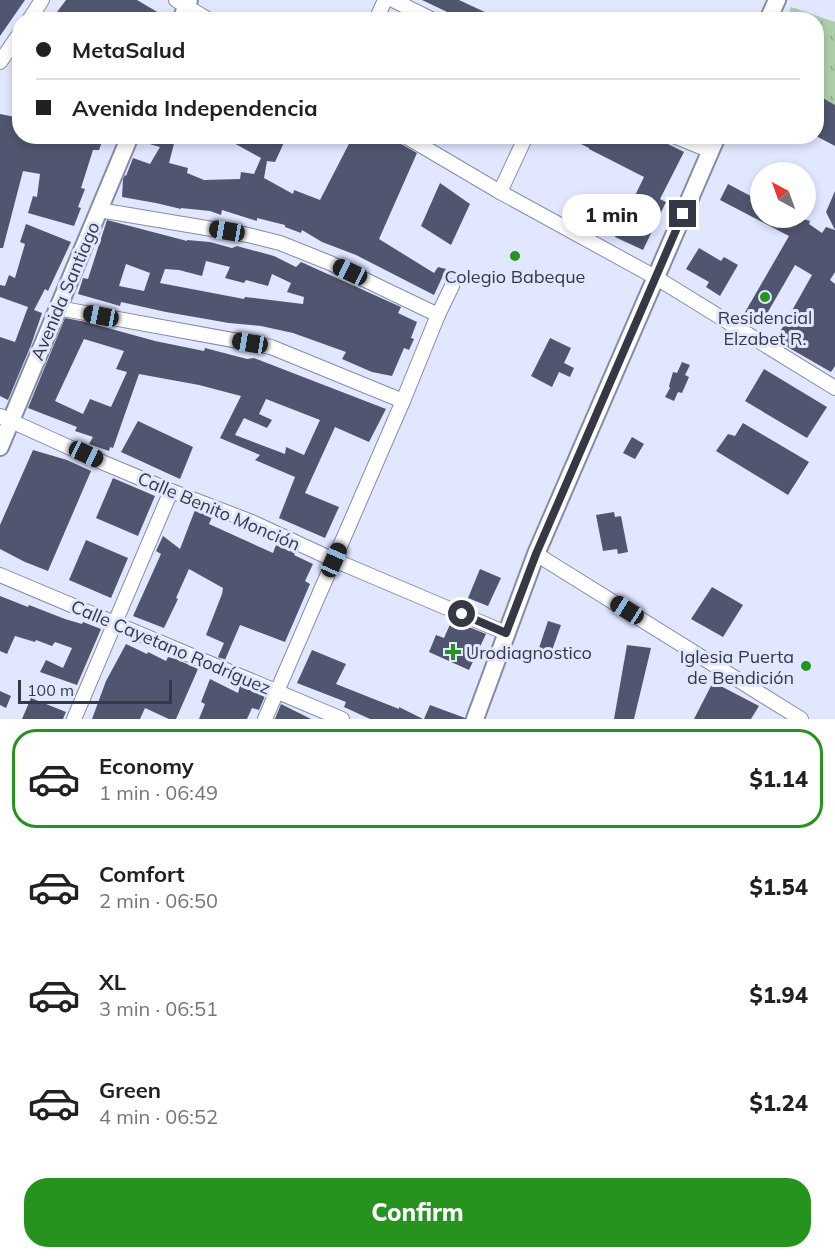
<!DOCTYPE html>
<meta charset="utf-8">
<style>
body{margin:0;font-family:Mulish,sans-serif;background:#f2f2f2;color:#202124;height:100vh;display:flex;flex-direction:column;font-size:22px;white-space:nowrap}
*{box-sizing:border-box;margin:0}
p{font-size:20px;color:#757577}
.icon{flex:none;width:33px;height:33px;fill:none;stroke:currentColor;stroke-width:2;stroke-linecap:round;stroke-linejoin:round}
.map{position:relative;height:719px;overflow:hidden}
.side{display:flex;flex-direction:column;background:#fff;flex:1}
.side>*{flex:none}
.guide{position:absolute;left:12px;top:12px;width:812px;height:132px;border-radius:24px;box-shadow:0 3px 9px #0003;display:grid;align-content:center;height:132px;padding:0 24px;background:#fff}
.needle{width:39px;rotate:319deg}
.tools{position:absolute;left:750px;top:162px;display:grid;gap:12px}
.tools a{display:grid;place-items:center;width:66px;height:66px;border-radius:50%;background:#fff;box-shadow:0 3px 9px #0003;font-size:30px}
.scale{position:absolute;left:18px;bottom:15px;width:154px;box-sizing:border-box;padding-left:6px;border:3px solid #363945;border-top:0;font-size:16px;line-height:21px;white-space:nowrap;color:#363945;-webkit-text-stroke:4px #e1e7ff;paint-order:stroke}
.end{position:absolute;width:27px;height:27px;margin:-14px;border:8px solid #363945;background:#fff;box-shadow:0 0 0 3px #fff}
.from{border-radius:50%}
.bubble{position:absolute;height:42px;border-radius:21px;background:#fff;box-shadow:0 3px 9px #0003;font-size:20px;font-weight:800;line-height:42px;text-align:center}
.car{position:absolute;width:18px;height:36px;margin:-18px -9px;border-radius:8px;box-shadow:0 0 4px 2px #0007;background:linear-gradient(#222 24%,#8ab4d8 0 40%,#222 0 76%,#8ab4d8 0 86%,#222 0)}
.guide b{display:flex;align-items:center;gap:21px;height:57px;font-size:22px}
.guide b+b{border-top:2px solid #e0e0e0}
.guide i{width:15px;height:15px;background:#202124}
ul{padding:10px 0 0;list-style:none}
li{display:flex;align-items:center;gap:18px;height:99px;margin:0 12px 9px;padding:0 12px;border:3px solid transparent;border-radius:24px}
li div{flex:1}
li b{display:block;font-size:22px}
li em{font-style:normal;font-weight:800}
li.active{border-color:#25931e}
li>.icon{width:54px;height:54px;stroke-width:1.5}
.cta{display:flex;gap:12px;margin-top:auto;padding:12px 24px}
.cta a{flex:1;height:69px;border-radius:24px;background:#25931e;color:#fff;font-size:24px;font-weight:800;line-height:69px;text-align:center}
.map>svg:first-child{display:block}
.grass{fill:url(#grass-tufts)}
.building{fill:#50566f;fill-rule:evenodd}
.lines{fill:none;stroke-linecap:round;stroke-linejoin:round}
.minor-casing{stroke:#858ca7;stroke-width:16}
.major-casing{stroke:#858ca7;stroke-width:20}
.minor{stroke:#fff;stroke-width:14}
.major{stroke:#fff;stroke-width:16}
.route{stroke:#363945;stroke-width:8}
.poi-dot{fill:#25931e;stroke:#e1e7ff;stroke-width:2}
.labels{text-anchor:middle;dominant-baseline:central;stroke-width:6;stroke-linejoin:round;paint-order:stroke}
.poi-label{font-size:18px;fill:#363945;stroke:#e1e7ff}
.street-label{font-size:18px;fill:#363945;stroke:#e1e7ff}
</style>
<div class="map">
<svg width="835" height="719" viewBox="0 0 835 719">
<defs>
<pattern id="grass-tufts" width="24" height="20" patternUnits="userSpaceOnUse" patternTransform="scale(1.5)"><rect width="24" height="20" fill="#aecdaa"/><path d="M3 7l-1-3M5 7V3M7 7l1-3M15 17l-1-3M17 17v-4M19 17l1-3" fill="none" stroke="#8ea78c"/></pattern>
</defs>
<rect width="100%" height="100%" fill="#e1e7ff"/>
<!-- grass -->
<path class="grass" d="M 791,7 L 835,22 L 835,105 L 816,94 L 816,20 L 786,20 Z"/>
<!-- building -->
<g class="building">
<path d="M 0,0 L 25,0 L 0,36 Z"/>
<path d="M 66,0 L 137,0 L 171,20 L 51,20 Z"/>
<path d="M 422,0 L 459,0 L 502,20 L 464,20 Z"/>
<path d="M 816,94 L 835,105 L 835,146 L 816,136 Z"/>
<path d="M 0,114 L 20,118 L 20,136 L 104,136 L 99,150 L 93,150 L 81,188 L 85,189 L 78,207 L 81,208 L 74,226 L 28,213 L 33,196 L 37,197 L 40,174 L 23,171 L 3,248 L 0,248 Z"/>
<path d="M 140,136 L 176,136 L 169,163 L 188,168 L 187,173 L 204,180 L 240,179 L 241,172 L 254,174 L 261,158 L 221,136 L 287,136 L 275,162 L 267,161 L 264,178 L 293,194 L 294,190 L 320,200 L 353,136 L 385,136 L 401,144 L 417,153 L 379,239 L 434,273 L 438,267 L 446,269 L 434,295 L 356,255 L 322,242 L 302,230 L 301,233 L 285,227 L 285,225 L 257,218 L 257,221 L 222,210 L 221,215 L 210,211 L 181,208 L 181,209 L 156,203 L 122,197 L 123,179 L 125,175 L 126,176 L 133,158 L 150,164 L 160,147 L 139,141 Z"/>
<path d="M 565,136 L 652,136 L 684,152 L 660,199 L 666,202 L 643,250 L 615,237 L 644,177 L 589,149 L 589,148 Z"/>
<path d="M 440,183 L 470,204 L 451,245 L 421,226 Z"/>
<path d="M 728,184 L 760,201 L 760,218 L 793,218 L 799,221 L 800,218 L 810,221 L 809,224 L 822,233 L 826,227 L 835,230 L 835,272 L 830,280 L 835,284 L 835,366 L 831,372 L 791,349 L 776,339 L 812,275 L 795,265 L 761,324 L 744,314 L 789,236 L 720,200 Z"/>
<path d="M 835,191 L 835,230 L 826,212 Z"/>
<path d="M 107,220 L 187,241 L 187,240 L 210,242 L 232,248 L 237,246 L 274,256 L 296,267 L 301,262 L 401,307 L 398,313 L 417,322 L 411,338 L 414,339 L 409,350 L 404,348 L 392,376 L 372,372 L 342,359 L 346,352 L 293,333 L 261,326 L 229,323 L 166,312 L 121,302 L 120,306 L 78,294 L 83,278 L 88,279 ZM 206,261 L 230,267 L 225,278 L 244,283 L 246,280 L 268,286 L 272,274 L 291,283 L 287,292 L 304,297 L 303,304 L 245,297 L 244,299 L 160,283 L 165,269 L 179,270 L 202,276 ZM 126,264 L 150,273 L 144,291 L 119,286 Z"/>
<path d="M 26,224 L 71,242 L 48,291 L 45,289 L 34,310 L 42,313 L 31,345 L 8,400 L 0,396 L 0,337 L 15,342 L 28,307 L 0,297 L 0,285 L 5,286 L 9,275 L 15,278 L 25,244 L 20,242 Z"/>
<path d="M 699,248 L 721,261 L 724,257 L 738,265 L 720,296 L 706,287 L 709,282 L 686,269 Z"/>
<path d="M 65,318 L 86,322 L 155,341 L 204,351 L 205,348 L 247,359 L 254,358 L 386,409 L 369,442 L 335,427 L 305,493 L 339,507 L 325,538 L 279,518 L 295,477 L 255,460 L 260,455 L 220,438 L 241,396 L 199,385 L 139,374 L 113,448 L 110,447 L 109,451 L 89,444 L 93,437 L 75,431 L 77,427 L 28,408 ZM 84,339 L 124,351 L 116,369 L 127,372 L 111,407 L 90,399 L 83,414 L 55,401 ZM 266,399 L 320,420 L 304,455 L 286,447 L 285,454 L 235,435 L 244,418 L 267,428 L 272,420 L 259,414 Z"/>
<path d="M 550,338 L 571,348 L 564,363 L 574,368 L 570,377 L 559,372 L 552,387 L 531,376 Z"/>
<path d="M 682,362 L 690,365 L 685,375 L 689,377 L 682,393 L 678,392 L 674,401 L 665,397 L 670,388 L 669,386 L 673,372 L 677,373 Z"/>
<path d="M 764,369 L 827,407 L 807,438 L 745,401 Z"/>
<path d="M 138,421 L 193,447 L 180,479 L 121,452 Z"/>
<path d="M 743,423 L 809,462 L 788,495 L 716,451 L 728,434 L 735,436 Z"/>
<path d="M 632,437 L 644,444 L 635,459 L 623,453 Z"/>
<path d="M 33,450 L 67,460 L 91,471 L 48,571 L 25,562 L 0,549 L 0,525 Z"/>
<path d="M 113,478 L 155,496 L 138,536 L 96,518 Z"/>
<path d="M 195,510 L 212,517 L 209,524 L 273,553 L 276,545 L 295,553 L 294,555 L 313,564 L 305,581 L 310,584 L 285,642 L 240,625 L 225,660 L 218,657 L 224,643 L 206,635 L 222,594 L 223,588 L 189,569 L 176,598 L 178,599 L 164,628 L 133,616 L 161,554 L 156,551 L 163,536 L 180,549 Z"/>
<path d="M 614,512 L 615,517 L 621,516 L 628,552 L 618,554 L 617,549 L 603,551 L 596,515 Z"/>
<path d="M 86,540 L 128,558 L 111,598 L 69,580 Z"/>
<path d="M 480,569 L 501,578 L 488,606 L 468,598 Z"/>
<path d="M 712,587 L 743,605 L 723,637 L 691,619 Z"/>
<path d="M 0,596 L 28,607 L 29,605 L 65,619 L 82,624 L 83,622 L 101,629 L 77,685 L 40,672 L 46,660 L 63,668 L 72,648 L 55,642 L 52,646 L 36,640 L 35,642 L 15,636 L 7,654 L 0,651 Z"/>
<path d="M 452,620 L 486,634 L 469,670 L 429,652 L 436,635 L 444,638 Z"/>
<path d="M 548,621 L 561,625 L 550,656 L 538,651 Z"/>
<path d="M 126,644 L 147,654 L 148,652 L 166,661 L 168,657 L 176,659 L 198,669 L 176,719 L 169,719 L 145,708 L 140,719 L 92,719 L 106,681 Z"/>
<path d="M 627,645 L 651,648 L 634,719 L 614,719 Z"/>
<path d="M 312,650 L 346,664 L 336,684 L 399,709 L 399,707 L 423,719 L 370,719 L 344,707 L 346,702 L 297,683 Z"/>
<path d="M 210,679 L 238,693 L 240,686 L 265,696 L 259,710 L 252,708 L 247,719 L 199,719 L 205,704 L 201,702 Z"/>
<path d="M 713,682 L 759,706 L 751,719 L 694,719 Z"/>
<path d="M 0,691 L 11,696 L 6,708 L 0,705 Z"/>
<path d="M 31,698 L 66,712 L 63,719 L 22,719 Z"/>
<path d="M 281,704 L 311,719 L 275,719 Z"/>
<path d="M 430,705 L 465,718 L 465,719 L 424,719 Z"/>
</g>
<g class="lines">
<!-- minor casing -->
<g class="minor-casing">
<g id="minor">
<path d="M 176,0 L 209,20"/>
<path d="M 393,0 L 433,20"/>
<path d="M 29,20 L 42,0"/>
<path d="M 376,20 L 385,0"/>
<path d="M 0,62 L 20,33"/>
<path d="M 405,136 L 500,192 L 655,277 L 835,388"/>
<path d="M 674,136 L 711,151"/>
<path d="M 500,192 L 526,136"/>
<path d="M 99,210 L 248,235 L 280,243 L 330,263 L 438,315"/>
<path d="M 58,308 L 271,347 L 403,401"/>
<path d="M 0,416 L 104,463 L 171,491 L 252,522 L 334,560 L 506,633"/>
<path d="M 536,554 L 801,719"/>
<path d="M 0,575 L 342,719"/>
<path d="M 74,719 L 171,491"/>
<path d="M 265,719 L 403,401 L 438,315 L 452,286"/>
</g>
</g>
<!-- major casing -->
<g class="major-casing">
<g id="major">
<path d="M 181,20 L 189,0"/>
<path d="M 768,20 L 777,0"/>
<path d="M 0,447 L 130,136"/>
<path d="M 475,719 L 536,554 L 717,136"/>
</g>
</g>
<!-- minor -->
<use href="#minor" class="minor"/>
<!-- major -->
<use href="#major" class="major"/>
</g>
<g class="lines">
<!-- route -->
<path class="route" d="M 462,614 L 506,633 L 536,554 L 683,214"/>
</g>
<!-- markers -->
<g class="poi-dot">
<circle cx="515" cy="256" r="6"/>
<circle cx="765" cy="297" r="6"/>
<path d="M450 643h6v6h6v6h-6v6h-6v-6h-6v-6h6z"/>
<circle cx="806" cy="666" r="6"/>
</g>
<g class="labels">
<!-- poi labels -->
<g class="poi-label">
<text x="515" y="276">Colegio Babeque</text>
<text x="765" y="317">Residencial<tspan x="765" dy="21">Elzabet R.</tspan></text>
<text x="466" y="652" text-anchor="start">Urodiagnostico</text>
<text x="794" y="656" text-anchor="end">Iglesia Puerta<tspan x="794" dy="21">de Bendición</tspan></text>
</g>
<!-- street labels -->
<g class="street-label">
<text transform="translate(65 291) rotate(-67)">Avenida Santiago</text>
<text transform="translate(219 511) rotate(23)">Calle Benito Monción</text>
<text transform="translate(171 647) rotate(23)">Calle Cayetano Rodríguez</text>
</g>
</g>
</svg>
<div class="tools">
<a><svg class="needle" viewBox="-14 -14 28 28"><path d="M0-13l5 13h-10z" fill="#e53935"/><path d="M0 13l5-13h-10z" fill="#757577"/></svg></a>
</div>
<div class="scale">100 m</div>
<i class="end from" style="left:462px;top:614px"></i>
<i class="end" style="left:683px;top:214px"></i>
<div class="bubble" style="left:562px;top:194px;width:99px">1 min</div>
<i class="car" style="left:227px;top:231px;rotate:280deg"></i>
<i class="car" style="left:350px;top:272px;rotate:295deg"></i>
<i class="car" style="left:101px;top:316px;rotate:281deg"></i>
<i class="car" style="left:250px;top:343px;rotate:280deg"></i>
<i class="car" style="left:86px;top:454px;rotate:115deg"></i>
<i class="car" style="left:334px;top:560px;rotate:24deg"></i>
<i class="car" style="left:627px;top:610px;rotate:302deg"></i>
<div class="guide">
<b><i class="from"></i>MetaSalud</b>
<b><i></i>Avenida Independencia</b>
</div>
</div>
<section class="side">
<ul>
<li class="active"><svg class="icon" aria-label="car" viewBox="0 0 24 24"><path d="M5 17H2v-5l4-1 3-4h7l3 4 3 1v5h-3M9 17h6M6 11h13"/><circle cx="7" cy="17" r="2"/><circle cx="17" cy="17" r="2"/></svg><div><b>Economy</b><p>1 min · 06:49</p></div><em>$1.14</em></li>
<li><svg class="icon" aria-label="car" viewBox="0 0 24 24"><path d="M5 17H2v-5l4-1 3-4h7l3 4 3 1v5h-3M9 17h6M6 11h13"/><circle cx="7" cy="17" r="2"/><circle cx="17" cy="17" r="2"/></svg><div><b>Comfort</b><p>2 min · 06:50</p></div><em>$1.54</em></li>
<li><svg class="icon" aria-label="car" viewBox="0 0 24 24"><path d="M5 17H2v-5l4-1 3-4h7l3 4 3 1v5h-3M9 17h6M6 11h13"/><circle cx="7" cy="17" r="2"/><circle cx="17" cy="17" r="2"/></svg><div><b>XL</b><p>3 min · 06:51</p></div><em>$1.94</em></li>
<li><svg class="icon" aria-label="car" viewBox="0 0 24 24"><path d="M5 17H2v-5l4-1 3-4h7l3 4 3 1v5h-3M9 17h6M6 11h13"/><circle cx="7" cy="17" r="2"/><circle cx="17" cy="17" r="2"/></svg><div><b>Green</b><p>4 min · 06:52</p></div><em>$1.24</em></li>
</ul>
<div class="cta"><a>Confirm</a></div>
</section>
